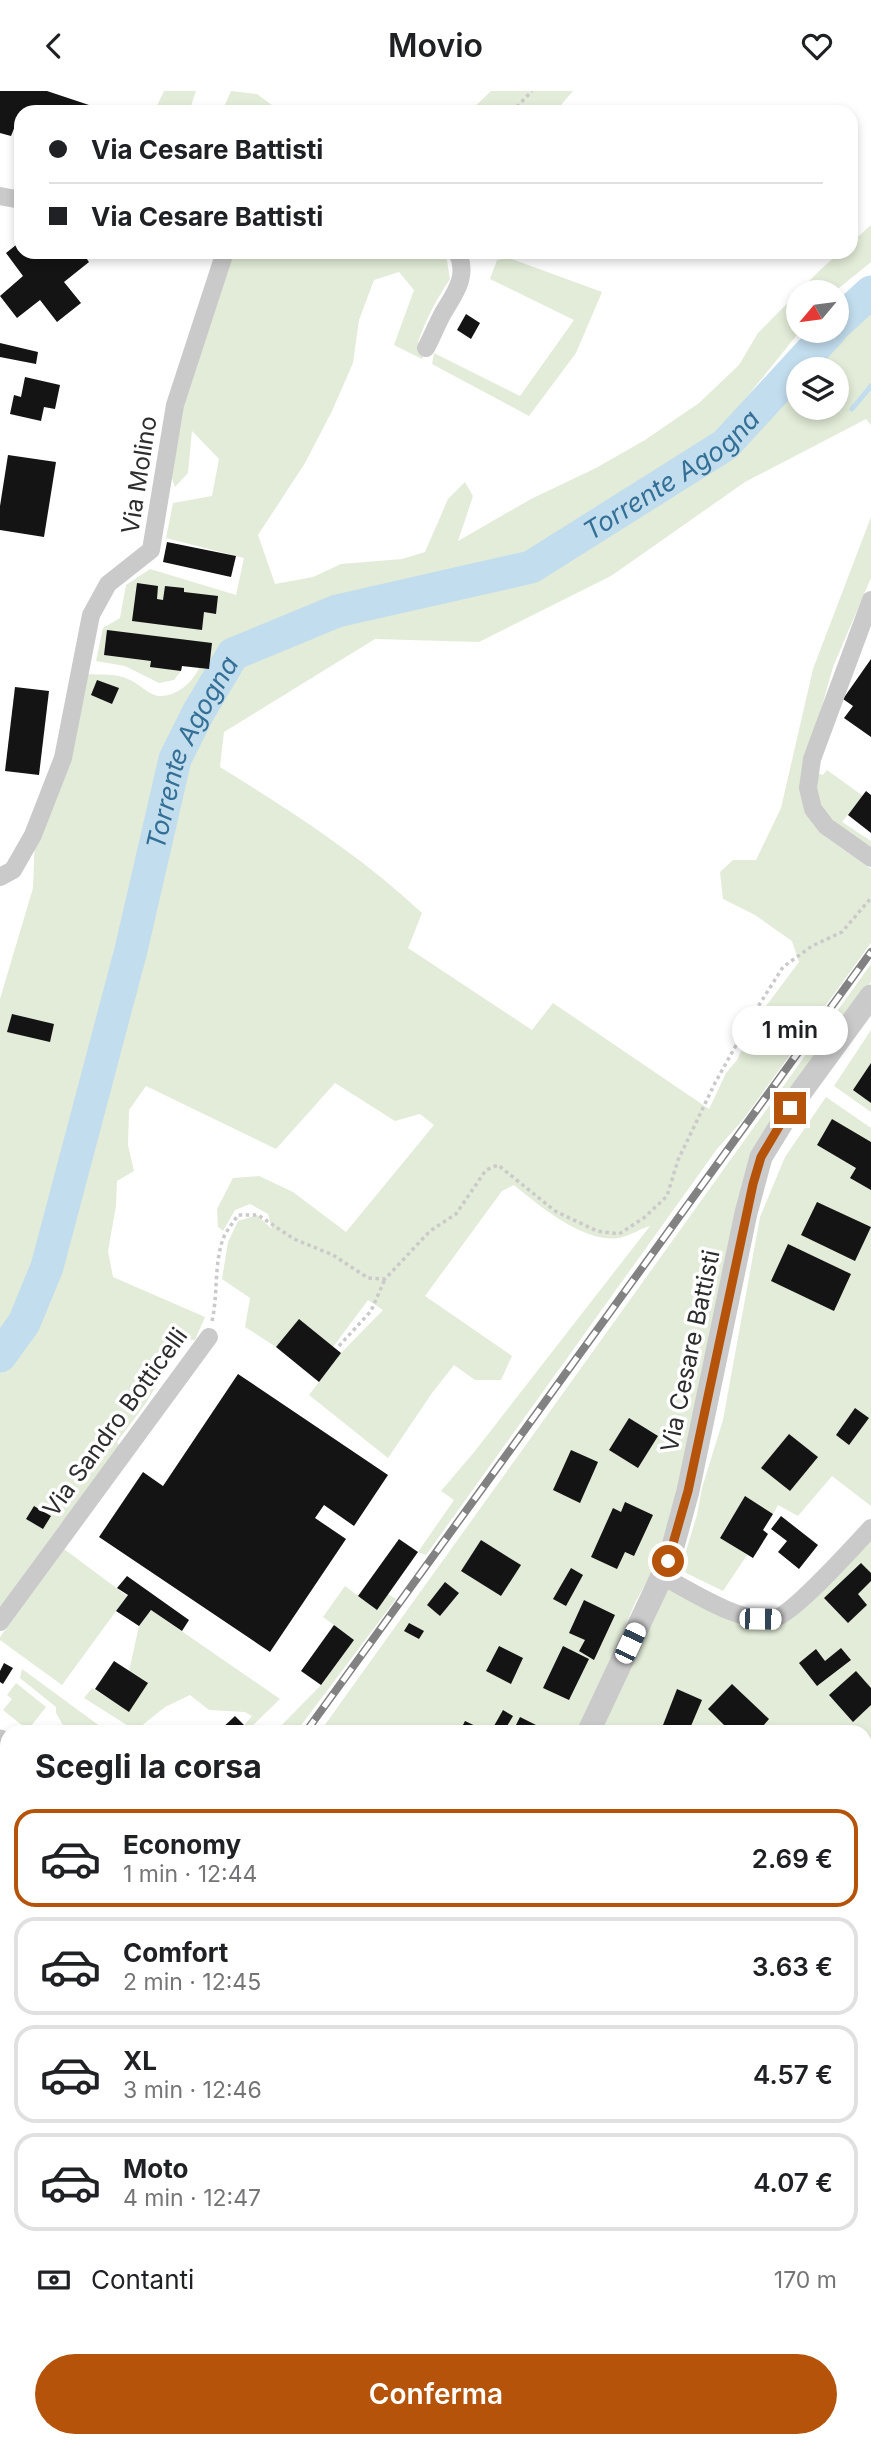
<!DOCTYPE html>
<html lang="it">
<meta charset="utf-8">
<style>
body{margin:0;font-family:Inter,sans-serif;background:#f2f2f2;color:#202124;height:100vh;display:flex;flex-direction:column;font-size:26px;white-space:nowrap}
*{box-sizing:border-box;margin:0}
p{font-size:23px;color:#757577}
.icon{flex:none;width:38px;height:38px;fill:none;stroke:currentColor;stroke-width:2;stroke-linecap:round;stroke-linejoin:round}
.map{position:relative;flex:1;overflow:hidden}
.details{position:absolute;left:0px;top:1634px;width:872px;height:723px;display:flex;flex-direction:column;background:#fff;border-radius:21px 21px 0 0;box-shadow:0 4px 10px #0003}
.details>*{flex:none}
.top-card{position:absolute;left:14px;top:14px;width:844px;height:154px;border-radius:21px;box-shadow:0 4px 10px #0003;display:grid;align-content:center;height:154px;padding:0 35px;background:#fff}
.needle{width:46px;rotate:241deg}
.controls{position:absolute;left:786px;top:189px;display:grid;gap:14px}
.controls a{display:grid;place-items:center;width:63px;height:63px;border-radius:50%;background:#fff;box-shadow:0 4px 10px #0003;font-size:35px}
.end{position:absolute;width:32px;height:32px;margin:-16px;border:9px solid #b45309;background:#fff;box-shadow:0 0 0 4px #fff}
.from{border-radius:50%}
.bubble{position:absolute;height:49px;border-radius:24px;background:#fff;box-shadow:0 4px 10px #0003;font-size:23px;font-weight:600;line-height:49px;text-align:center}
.car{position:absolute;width:21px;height:42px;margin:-21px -10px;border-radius:9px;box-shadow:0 0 5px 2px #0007;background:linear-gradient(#fff 24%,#345 0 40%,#fff 0 76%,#345 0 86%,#fff 0)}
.top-card b{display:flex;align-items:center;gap:24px;height:66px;font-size:26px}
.top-card b+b{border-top:2px solid #e0e0e0}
.top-card i{width:18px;height:18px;background:#202124}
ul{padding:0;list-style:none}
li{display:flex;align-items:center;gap:21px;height:98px;margin:0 14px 10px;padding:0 21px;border:4px solid #e0e0e0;border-radius:21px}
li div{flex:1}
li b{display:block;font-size:26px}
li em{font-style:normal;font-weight:600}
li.active{border-color:#b45309}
li>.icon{width:63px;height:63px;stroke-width:1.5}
h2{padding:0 35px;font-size:32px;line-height:84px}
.pay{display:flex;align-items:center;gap:18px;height:77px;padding:0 35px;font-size:26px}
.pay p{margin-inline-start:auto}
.primary-button{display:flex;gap:14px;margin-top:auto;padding:14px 35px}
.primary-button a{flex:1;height:80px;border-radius:42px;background:#b45309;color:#fff;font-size:28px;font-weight:600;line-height:80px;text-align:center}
header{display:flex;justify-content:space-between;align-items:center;height:91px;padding:0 35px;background:#fff;font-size:32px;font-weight:600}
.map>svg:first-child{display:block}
.green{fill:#e3ecd8;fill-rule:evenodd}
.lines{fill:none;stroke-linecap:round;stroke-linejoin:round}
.stream{stroke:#c2ddee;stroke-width:5}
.river{stroke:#c2ddee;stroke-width:33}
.building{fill:#141414}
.path{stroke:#cacaca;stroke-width:3.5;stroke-dasharray:3.5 3.5;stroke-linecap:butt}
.minor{stroke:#cacaca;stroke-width:18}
.tertiary{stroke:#cacaca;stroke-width:23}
.rail-casing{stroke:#828282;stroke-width:8}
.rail{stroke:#fff;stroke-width:5;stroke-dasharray:16;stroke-linecap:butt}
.route{stroke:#b45309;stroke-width:9}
.labels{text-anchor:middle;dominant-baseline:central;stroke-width:7;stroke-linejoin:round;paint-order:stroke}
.street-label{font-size:24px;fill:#2d2d2d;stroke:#fff}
.water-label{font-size:26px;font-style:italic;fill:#346f96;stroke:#fff}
</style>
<header><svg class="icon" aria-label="back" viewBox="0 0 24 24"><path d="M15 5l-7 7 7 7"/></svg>Movio<svg class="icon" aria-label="heart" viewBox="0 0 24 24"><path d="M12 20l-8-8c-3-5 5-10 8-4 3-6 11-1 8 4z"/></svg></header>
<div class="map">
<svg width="871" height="2357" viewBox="0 0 871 2357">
<rect width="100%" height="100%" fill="#fff"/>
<!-- green -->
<g class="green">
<path d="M 164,0 L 196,0 L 189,21 L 154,21 Z"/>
<path d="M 231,0 L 257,3 L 281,21 L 234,21 L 224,16 Z"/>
<path d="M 491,0 L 573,0 L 555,21 L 469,21 Z"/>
<path d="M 871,134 L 871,171 L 834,201 L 798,201 L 800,240 L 718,342 L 590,430 L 524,467 L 419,493 L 333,508 L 254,544 L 231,560 L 195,620 L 172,666 L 126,859 L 43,1175 L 21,1229 L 0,1258 L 0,908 L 33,797 L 35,746 L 86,583 C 101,584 117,582 130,589 C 140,593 149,605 160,605 C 177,605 192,592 199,577 L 182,575 L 181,580 L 174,589 L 159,592 L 125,575 L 96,570 L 103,537 L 120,527 L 126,494 L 150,478 L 236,504 L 244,467 L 166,447 L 173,412 L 212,405 L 219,368 L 192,340 L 188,382 L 175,396 L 170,382 L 186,298 L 231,161 L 442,161 L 446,164 L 450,188 C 436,209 426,228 418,251 L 426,260 L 422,268 L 394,254 L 414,199 L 399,181 L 374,189 L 359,229 L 353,272 L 332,320 L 305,372 L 258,444 L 275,493 L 313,486 L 341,473 L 402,468 L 425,461 L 448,408 L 465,391 L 473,405 L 458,450 L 531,408 L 596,377 L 645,349 L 699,312 L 739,274 L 758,242 L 819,180 L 840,161 L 850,161 L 851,152 Z"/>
<path d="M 509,167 L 602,201 L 576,262 L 529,325 L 432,273 L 434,262 L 520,305 L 574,229 L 490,188 L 497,169 Z"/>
<path d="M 871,189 L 871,334 L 866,328 L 745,391 L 611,485 L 479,551 L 375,548 L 224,641 L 220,676 C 291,720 361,765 422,822 L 408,857 L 532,939 L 553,912 L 709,1018 L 726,982 L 737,969 L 757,927 L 799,871 L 792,850 L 755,824 L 723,808 L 720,781 L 733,769 L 756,769 L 781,717 L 813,578 L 871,426 L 871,487 L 833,576 L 819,626 L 813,733 L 829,748 L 871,778 L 871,852 L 742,1030 L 717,1058 L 426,1464 L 418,1461 L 454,1409 L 441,1400 L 475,1360 L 650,1135 C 640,1138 629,1145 619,1147 C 585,1153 538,1114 514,1094 L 502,1100 L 425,1205 L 512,1265 L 501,1289 L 475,1289 L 454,1274 L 432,1302 L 388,1367 L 309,1304 L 341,1262 L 383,1219 L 368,1209 L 333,1256 L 299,1229 L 276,1256 L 245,1236 L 250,1207 L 222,1188 L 228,1151 L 238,1130 L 257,1124 L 272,1138 L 268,1123 L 250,1113 L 235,1119 L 223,1140 L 218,1136 L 217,1118 L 233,1087 L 259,1085 L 293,1101 L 346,1141 L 434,1034 L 420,1023 L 395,1030 L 335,992 L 276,1058 L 146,995 L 129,1019 L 128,1054 L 134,1080 L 117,1090 L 116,1115 L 108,1160 L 113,1186 L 205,1226 L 195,1249 L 184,1248 L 146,1312 L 117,1351 L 121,1357 L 66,1431 L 62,1431 L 11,1501 L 14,1505 L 0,1521 L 0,1271 L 26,1232 L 49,1177 L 134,859 L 178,668 L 200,624 L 235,564 L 338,522 L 532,477 L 597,439 L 726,355 L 815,240 L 836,240 L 837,215 ZM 798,278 L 836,278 L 836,317 L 798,317 Z"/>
<path d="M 827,679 L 863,705 L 842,731 L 871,750 L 871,759 L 818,717 L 814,695 L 817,682 L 823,684 Z"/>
<path d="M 871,873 L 871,891 L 792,999 L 711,1268 L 660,1466 L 635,1512 L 580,1641 L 319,1642 Z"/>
<path d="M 871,939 L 871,1021 L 834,995 Z"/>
<path d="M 826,1006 L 871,1037 L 871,1415 L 832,1385 L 798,1425 L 778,1414 L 773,1423 L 745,1406 L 720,1446 L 747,1464 L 723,1500 L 680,1479 L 697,1424 L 702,1397 L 723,1329 L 760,1126 L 785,1066 Z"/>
<path d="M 871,1437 L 871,1916 L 865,1923 L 864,1642 L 588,1642 L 662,1485 L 775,1528 Z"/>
<path d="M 64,1458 L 127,1505 L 62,1594 L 0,1549 L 0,1546 Z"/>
<path d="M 345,1495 L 376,1518 L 388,1503 L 396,1508 L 296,1641 L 274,1642 L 321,1594 L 354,1549 L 323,1526 Z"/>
<path d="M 151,1519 L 280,1608 L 246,1641 L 238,1642 L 252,1625 L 245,1621 L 209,1619 L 190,1604 L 165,1616 L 140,1636 L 130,1636 L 84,1607 L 92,1597 L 129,1620 L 129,1580 L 139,1535 Z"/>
<path d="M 22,1578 L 108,1641 L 67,1641 L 56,1622 L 56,1616 L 20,1587 Z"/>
<path d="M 16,1592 L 46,1616 L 28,1639 L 3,1619 L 12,1608 L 7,1604 Z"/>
<path d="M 152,2350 L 377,2350 L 371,2357 L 159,2357 Z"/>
</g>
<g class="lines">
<!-- stream -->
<path class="stream" d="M 852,318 L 871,295"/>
<!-- river -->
<g class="river">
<path d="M 836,233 L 871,201"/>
<path id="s1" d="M 0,1265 L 24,1232 L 47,1176 L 131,859 L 175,668 L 198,622 L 233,563 L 337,520 L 531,476 L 725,354 L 830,240"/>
</g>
</g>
<!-- building -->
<g class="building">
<path d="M 0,0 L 47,0 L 110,21 L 21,21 L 21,37 L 15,35 L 11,45 L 0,42 Z"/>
<path d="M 21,150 L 21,161 L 42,161 L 43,163 L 46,161 L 82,161 L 89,171 L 64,191 L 81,212 L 57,231 L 40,209 L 17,227 L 0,205 L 23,185 L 6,162 Z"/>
<path d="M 466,223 L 480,232 L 471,248 L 457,239 Z"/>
<path d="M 0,252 L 38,261 L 36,273 L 0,266 Z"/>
<path d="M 25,286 L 60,294 L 55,318 L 44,316 L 41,330 L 10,323 L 14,304 L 21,306 Z"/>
<path d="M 8,364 L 56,371 L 44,446 L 0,439 L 0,415 Z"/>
<path d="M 167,451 L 236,465 L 231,486 L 163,471 Z"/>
<path d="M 137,492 L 158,495 L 157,508 L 163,509 L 165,495 L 184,497 L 184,501 L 218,505 L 216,523 L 204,521 L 202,539 L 132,530 Z"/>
<path d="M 107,539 L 212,552 L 209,578 L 182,575 L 181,580 L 150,576 L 151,570 L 104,564 Z"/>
<path d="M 871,568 L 871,646 L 844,627 L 853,615 L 843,608 Z"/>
<path d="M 97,589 L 119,597 L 112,613 L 91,604 Z"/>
<path d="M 15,596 L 49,600 L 39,684 L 5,680 Z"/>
<path d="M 866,700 L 871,704 L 871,742 L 848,724 Z"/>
<path d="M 12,923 L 54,933 L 50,951 L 7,941 Z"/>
<path d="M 871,972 L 871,1012 L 853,999 Z"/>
<path d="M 832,1028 L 871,1051 L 871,1099 L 850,1087 L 856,1077 L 817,1054 Z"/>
<path d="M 817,1111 L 871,1136 L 855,1170 L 801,1144 Z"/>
<path d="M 788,1153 L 851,1183 L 834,1220 L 771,1190 Z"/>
<path d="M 299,1228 L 341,1262 L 319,1291 L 276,1256 Z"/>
<path d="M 238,1283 L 388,1384 L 354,1435 L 324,1414 L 315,1427 L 346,1448 L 270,1561 L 99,1446 L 143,1381 L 163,1395 Z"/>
<path d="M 855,1317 L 869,1327 L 849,1354 L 836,1344 Z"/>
<path d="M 629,1327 L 658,1345 L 638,1377 L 609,1359 Z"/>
<path d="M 789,1343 L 818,1366 L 790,1400 L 761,1377 Z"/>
<path d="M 571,1359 L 598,1371 L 580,1412 L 553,1399 Z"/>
<path d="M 745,1405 L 773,1423 L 763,1439 L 768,1443 L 753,1467 L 720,1447 Z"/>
<path d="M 625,1411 L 653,1424 L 634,1465 L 625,1461 L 617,1478 L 591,1466 L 613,1417 L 621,1421 Z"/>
<path d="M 34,1415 L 51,1425 L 43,1438 L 26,1428 Z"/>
<path d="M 781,1425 L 818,1454 L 799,1478 L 778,1461 L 787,1450 L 771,1438 Z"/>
<path d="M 399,1448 L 418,1461 L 377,1519 L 358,1505 Z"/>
<path d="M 481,1449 L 521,1474 L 501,1505 L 461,1480 Z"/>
<path d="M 861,1472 L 871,1482 L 871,1490 L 858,1503 L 867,1514 L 848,1532 L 824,1507 Z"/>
<path d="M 571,1477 L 583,1484 L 566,1515 L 553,1508 Z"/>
<path d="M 127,1485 L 189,1529 L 182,1540 L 151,1519 L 139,1535 L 116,1520 L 128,1504 L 117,1497 Z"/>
<path d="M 445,1491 L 459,1502 L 440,1525 L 427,1514 Z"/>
<path d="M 584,1509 L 615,1524 L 594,1569 L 579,1560 L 585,1549 L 569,1542 Z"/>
<path d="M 409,1532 L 424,1540 L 419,1548 L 404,1540 Z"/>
<path d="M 334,1534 L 354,1549 L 321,1594 L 301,1580 Z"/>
<path d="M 499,1555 L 523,1567 L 511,1593 L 486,1580 Z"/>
<path d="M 563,1555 L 589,1568 L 569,1609 L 543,1597 Z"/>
<path d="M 841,1557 L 851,1569 L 817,1595 L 799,1572 L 816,1558 L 825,1570 Z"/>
<path d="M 114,1570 L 148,1592 L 129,1621 L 95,1598 Z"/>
<path d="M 4,1572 L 13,1577 L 3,1593 L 0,1591 L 0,1580 Z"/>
<path d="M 856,1580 L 871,1597 L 871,1614 L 853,1631 L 829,1604 Z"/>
<path d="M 732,1593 L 769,1628 L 757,1642 L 732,1642 L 708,1618 Z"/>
<path d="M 677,1598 L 702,1609 L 688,1642 L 680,1642 L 663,1634 Z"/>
<path d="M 503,1619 L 513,1625 L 503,1642 L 490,1642 Z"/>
<path d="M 235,1625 L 245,1635 L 238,1642 L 220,1642 L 219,1640 Z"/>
<path d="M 520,1626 L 540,1636 L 537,1642 L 521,1642 L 514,1638 Z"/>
<path d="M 465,1630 L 484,1639 L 482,1642 L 459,1642 Z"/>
<path d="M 0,1682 L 7,1687 L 7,1735 L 0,1746 Z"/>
<path d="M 7,1776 L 7,1802 L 0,1797 L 0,1787 Z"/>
<path d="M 0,1822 L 7,1827 L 7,1841 L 0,1851 Z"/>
<path d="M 3,1905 L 7,1908 L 7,1987 L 0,1998 L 0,1910 Z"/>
<path d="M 871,1916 L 871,2052 L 869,2054 L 864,2049 L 864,1923 Z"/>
<path d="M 7,2139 L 7,2212 L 0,2206 L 0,2185 L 5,2178 L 0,2175 L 0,2140 L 5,2141 Z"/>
<path d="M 0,2306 L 7,2313 L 7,2350 L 44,2350 L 51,2357 L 0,2357 Z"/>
<path d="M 78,2350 L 108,2350 L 102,2357 L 86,2357 Z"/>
<path d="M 376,2350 L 414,2350 L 408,2357 L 384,2357 Z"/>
<path d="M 517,2350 L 552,2350 L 547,2357 L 512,2357 Z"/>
<path d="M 665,2350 L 696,2350 L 692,2357 L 682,2357 L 678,2354 L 676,2357 L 664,2357 L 662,2355 Z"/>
<path d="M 784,2350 L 826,2350 L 822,2357 L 780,2357 Z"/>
</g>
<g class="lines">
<!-- path -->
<g class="path">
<path d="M 512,21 L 532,0"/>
<path d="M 212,1230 C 218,1204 214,1173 223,1148 C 226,1140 233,1132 238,1124 L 258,1124 L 294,1148 L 333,1164 L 368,1187 L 385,1188 L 430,1140 L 456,1123 L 486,1079 L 498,1074 L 555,1120 L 597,1140 L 619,1143 L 645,1126 L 667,1105 L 678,1069 L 715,992 L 754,922 L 783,876 L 812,855 L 842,841 L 871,807"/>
<path d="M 339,1255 L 371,1220 L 385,1188"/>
</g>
<!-- minor -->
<g class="minor">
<path d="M 0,105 L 21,109"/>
<path d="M 426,257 C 432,246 437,233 443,222 C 455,202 469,184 457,161"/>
<path d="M 871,509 L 812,668 L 808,697 L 813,718 L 826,735 L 871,767"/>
<path d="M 0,786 L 13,779 L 33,744 L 63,667 L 91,524 L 108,493 L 151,459 L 175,314 L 225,161"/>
<path d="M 662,1485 C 691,1500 738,1532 772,1528 C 790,1527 855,1454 871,1437"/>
<path d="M 0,1531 L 209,1246"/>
<path d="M 864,2092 L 871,2087"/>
<path d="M 0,2110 L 7,2100"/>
<path d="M 0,2218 L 7,2225"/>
<path d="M 131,2350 L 136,2357"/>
<path d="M 460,2357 L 466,2350"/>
</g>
<!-- tertiary -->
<g class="tertiary">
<path d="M 588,1642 L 669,1470 L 688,1400 L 746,1122 L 761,1066 L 801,1001 L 871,905"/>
<path d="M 0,1650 L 7,1655"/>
<path d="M 864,2298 L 871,2303"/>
</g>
<!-- rail casing -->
<g class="rail-casing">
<g id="rail">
<path d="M 305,1642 L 871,861"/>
<path d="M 0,2064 L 7,2054"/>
</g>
</g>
<!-- rail -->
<use href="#rail" class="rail"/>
</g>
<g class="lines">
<!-- route -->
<path class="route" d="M 668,1470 L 688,1400 L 753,1093 L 761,1066 L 790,1017"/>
</g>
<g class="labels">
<!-- street labels -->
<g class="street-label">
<text transform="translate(139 384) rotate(-81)">Via Molino</text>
<text transform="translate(690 1260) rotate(-78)">Via Cesare Battisti</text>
<text transform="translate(115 1331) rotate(-54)">Via Sandro Botticelli</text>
</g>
<!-- water labels -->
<g class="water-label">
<text stroke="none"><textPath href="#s1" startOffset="1225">Torrente Agogna</textPath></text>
<text stroke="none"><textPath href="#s1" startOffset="637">Torrente Agogna</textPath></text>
</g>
</g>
</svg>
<div class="controls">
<a><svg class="needle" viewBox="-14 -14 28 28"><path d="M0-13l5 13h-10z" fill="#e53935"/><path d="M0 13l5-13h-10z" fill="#757577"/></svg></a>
<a><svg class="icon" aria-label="layers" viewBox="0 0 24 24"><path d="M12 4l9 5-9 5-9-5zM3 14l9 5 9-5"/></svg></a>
</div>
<i class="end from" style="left:668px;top:1470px"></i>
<i class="end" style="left:790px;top:1017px"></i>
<div class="bubble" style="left:732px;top:915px;width:116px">1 min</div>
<i class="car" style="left:760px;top:1528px;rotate:91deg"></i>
<i class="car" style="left:630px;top:1552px;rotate:25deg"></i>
<div class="top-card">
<b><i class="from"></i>Via Cesare Battisti</b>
<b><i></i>Via Cesare Battisti</b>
</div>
<section class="details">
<h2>Scegli la corsa</h2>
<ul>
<li class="active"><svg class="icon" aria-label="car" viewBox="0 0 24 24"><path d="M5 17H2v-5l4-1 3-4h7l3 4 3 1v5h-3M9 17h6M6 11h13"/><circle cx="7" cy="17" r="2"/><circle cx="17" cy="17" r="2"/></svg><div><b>Economy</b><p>1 min · 12:44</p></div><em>2.69 €</em></li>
<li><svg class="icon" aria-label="car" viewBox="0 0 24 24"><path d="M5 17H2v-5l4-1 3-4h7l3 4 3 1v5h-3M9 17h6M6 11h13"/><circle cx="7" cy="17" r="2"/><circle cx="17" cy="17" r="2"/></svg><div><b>Comfort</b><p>2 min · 12:45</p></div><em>3.63 €</em></li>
<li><svg class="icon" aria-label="car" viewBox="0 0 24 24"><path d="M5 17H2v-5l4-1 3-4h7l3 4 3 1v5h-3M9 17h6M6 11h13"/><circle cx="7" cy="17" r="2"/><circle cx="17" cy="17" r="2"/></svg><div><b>XL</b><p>3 min · 12:46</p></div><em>4.57 €</em></li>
<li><svg class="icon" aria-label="car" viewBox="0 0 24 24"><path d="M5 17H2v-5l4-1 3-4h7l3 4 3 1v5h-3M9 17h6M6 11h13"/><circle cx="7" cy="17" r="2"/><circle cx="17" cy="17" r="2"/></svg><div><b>Moto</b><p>4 min · 12:47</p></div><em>4.07 €</em></li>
</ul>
<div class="pay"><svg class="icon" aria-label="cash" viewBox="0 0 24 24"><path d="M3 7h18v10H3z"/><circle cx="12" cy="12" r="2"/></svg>Contanti<p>170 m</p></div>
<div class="primary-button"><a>Conferma</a></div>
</section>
</div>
